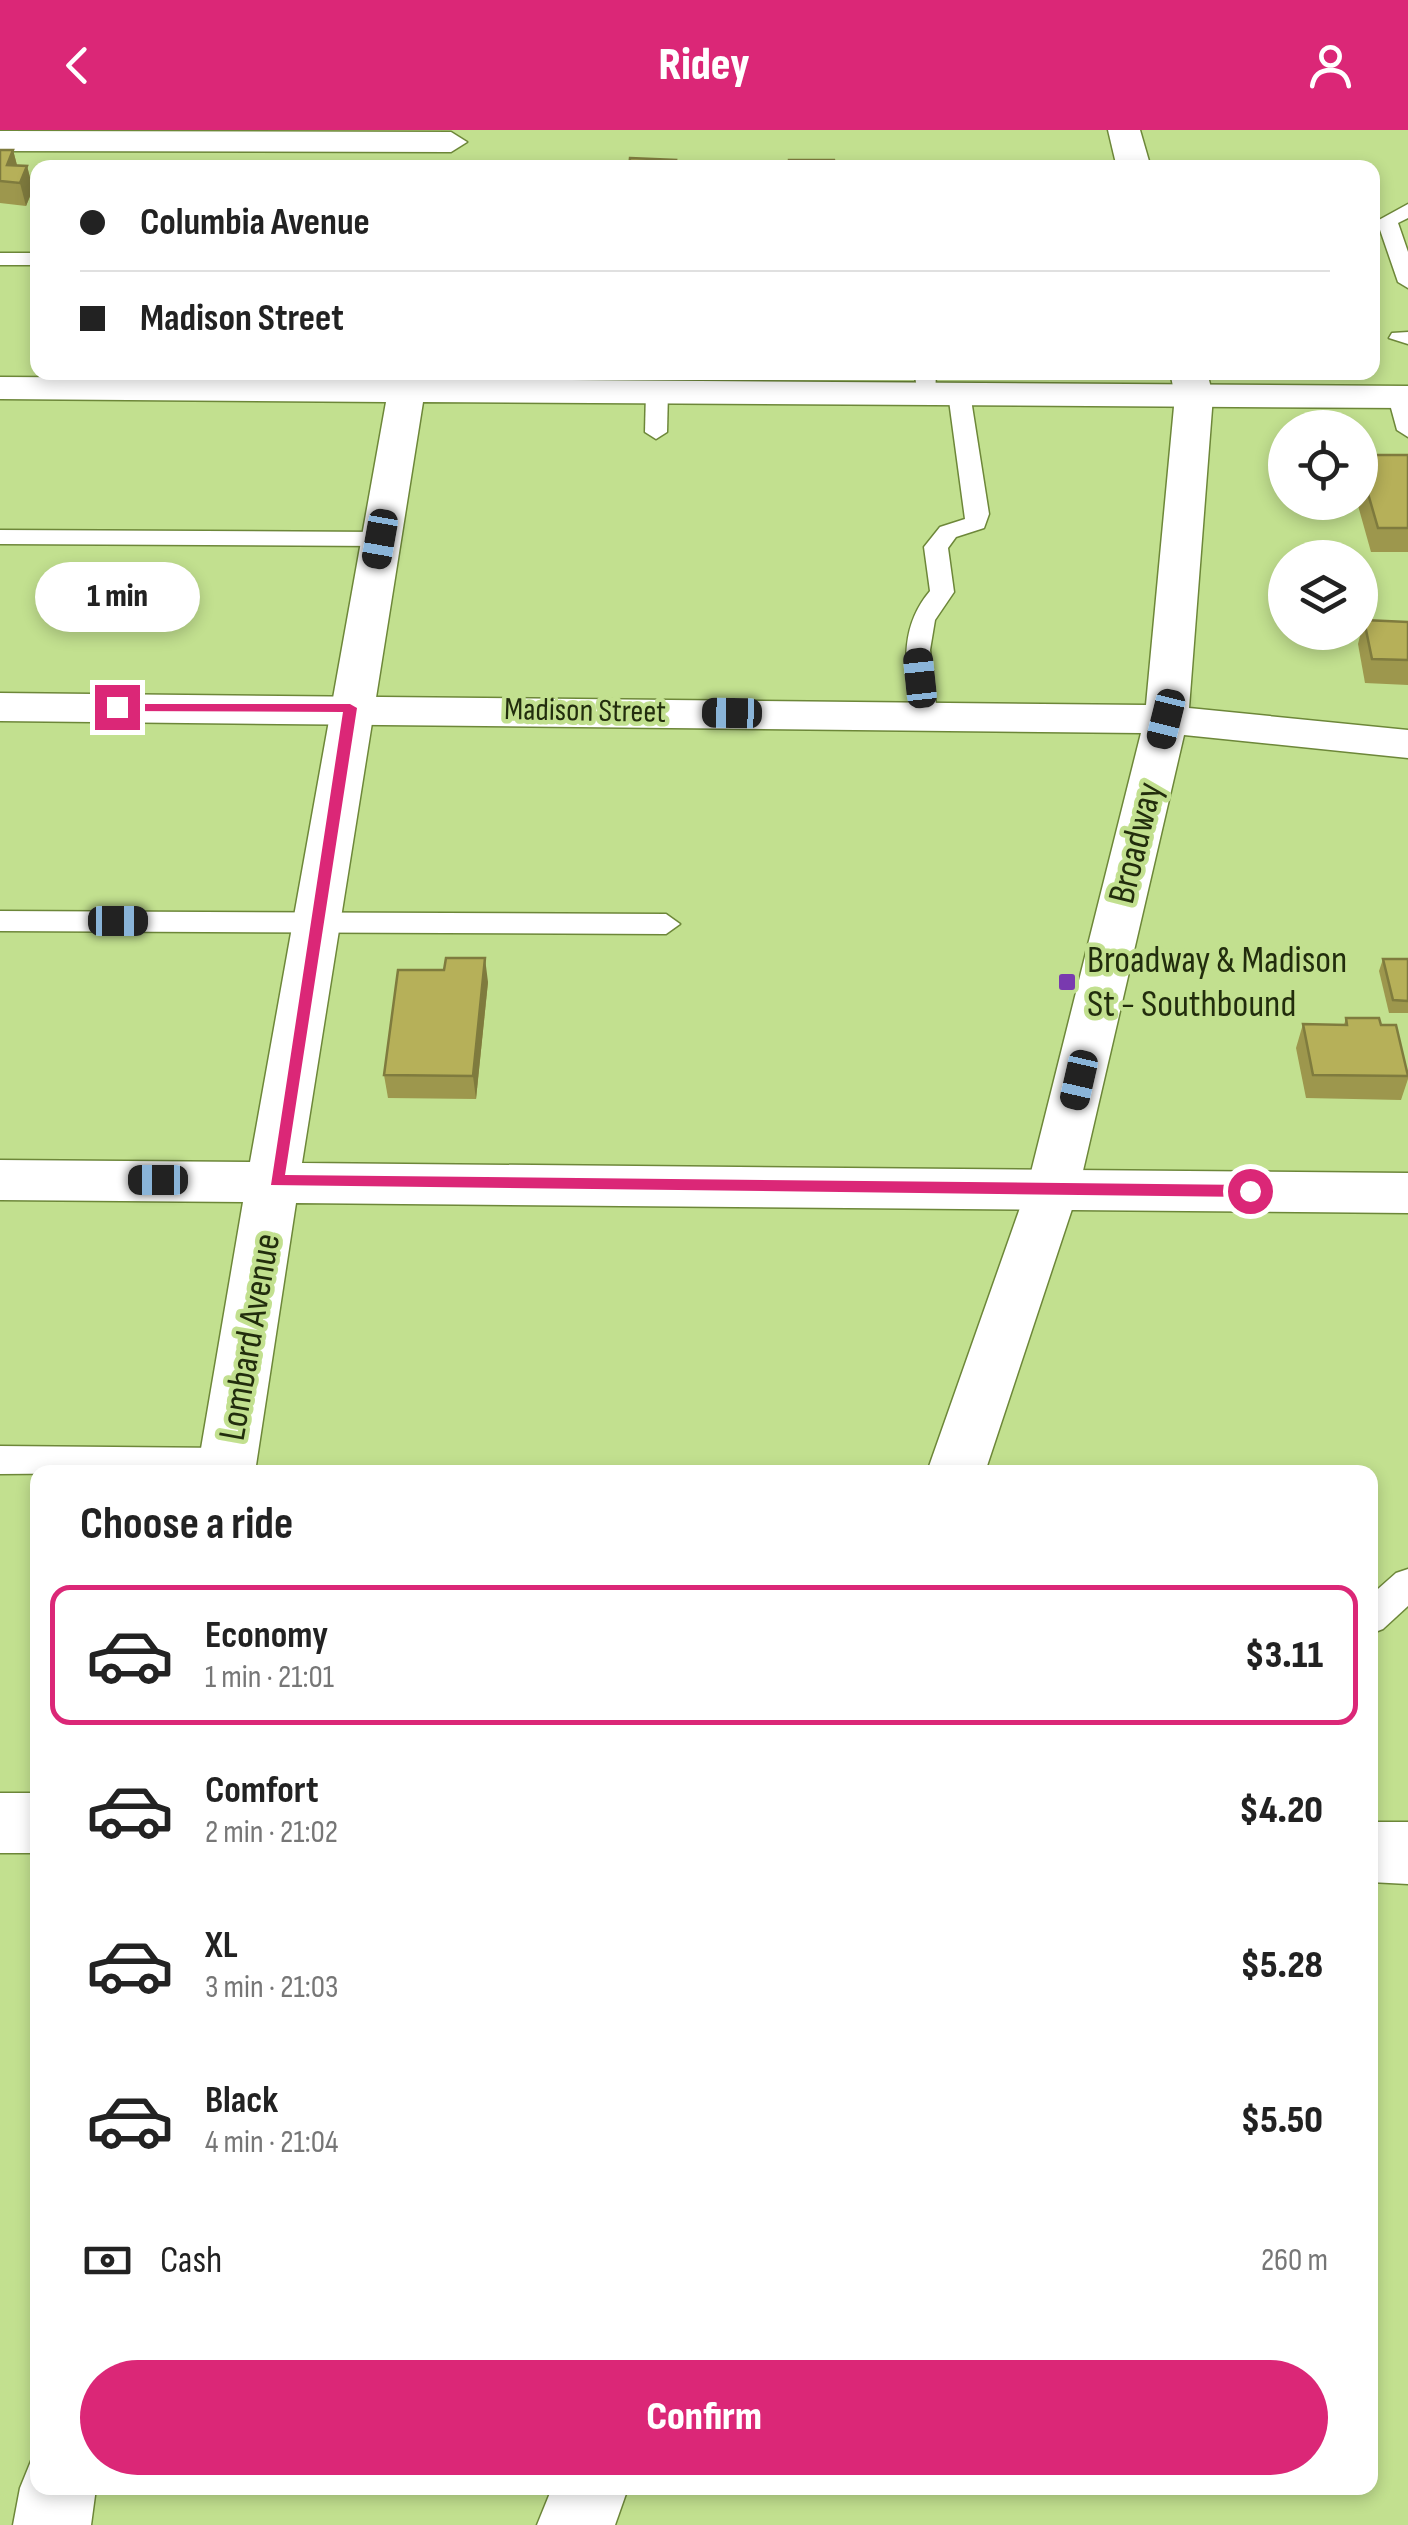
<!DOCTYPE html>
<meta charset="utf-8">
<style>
body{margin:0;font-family:"Sofia Sans Condensed",sans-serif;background:#f2f2f2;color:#222;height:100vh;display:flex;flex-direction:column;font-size:38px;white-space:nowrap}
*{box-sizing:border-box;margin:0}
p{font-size:32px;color:#767676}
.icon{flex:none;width:55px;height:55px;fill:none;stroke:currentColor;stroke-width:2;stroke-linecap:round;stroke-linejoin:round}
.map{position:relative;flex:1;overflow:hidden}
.side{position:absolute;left:30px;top:1335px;width:1348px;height:1030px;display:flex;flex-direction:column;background:#fff;border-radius:20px;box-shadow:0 5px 15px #0003}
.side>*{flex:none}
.banner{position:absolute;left:30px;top:30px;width:1350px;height:220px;border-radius:20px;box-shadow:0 5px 15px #0003;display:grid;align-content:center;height:220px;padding:0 50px;background:#fff}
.buttons{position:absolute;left:1268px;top:280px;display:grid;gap:20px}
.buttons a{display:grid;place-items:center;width:110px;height:110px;border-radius:50%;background:#fff;box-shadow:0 5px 15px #0003;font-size:50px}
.end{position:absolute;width:45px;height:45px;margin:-22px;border:12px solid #db2777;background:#fff;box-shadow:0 0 0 5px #fff}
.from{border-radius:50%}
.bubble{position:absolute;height:70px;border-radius:35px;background:#fff;box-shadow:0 5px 15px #0003;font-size:32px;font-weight:800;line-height:70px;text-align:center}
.car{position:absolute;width:30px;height:60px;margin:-30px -15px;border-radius:12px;box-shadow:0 0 8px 2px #0007;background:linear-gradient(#222 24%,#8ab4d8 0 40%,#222 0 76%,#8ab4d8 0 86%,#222 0)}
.banner b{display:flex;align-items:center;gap:35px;height:95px;font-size:38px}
.banner b+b{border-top:2px solid #e0e0e0}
.banner i{width:25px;height:25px;background:#222}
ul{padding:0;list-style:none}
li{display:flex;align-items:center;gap:30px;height:140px;margin:0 20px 15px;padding:0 30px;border:5px solid transparent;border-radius:20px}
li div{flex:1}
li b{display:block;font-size:38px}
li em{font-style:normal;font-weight:800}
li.current{border-color:#db2777}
li>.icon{width:90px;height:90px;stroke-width:1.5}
h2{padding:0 50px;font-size:45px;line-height:120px}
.pay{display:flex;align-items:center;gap:25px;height:110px;padding:0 50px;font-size:38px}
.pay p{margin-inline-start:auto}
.primary-button{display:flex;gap:20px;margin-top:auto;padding:20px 50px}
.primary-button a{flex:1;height:115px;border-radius:60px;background:#db2777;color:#fff;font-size:40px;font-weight:800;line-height:115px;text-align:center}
header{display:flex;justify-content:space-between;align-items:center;height:130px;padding:0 50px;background:#db2777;color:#fff;font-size:45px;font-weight:800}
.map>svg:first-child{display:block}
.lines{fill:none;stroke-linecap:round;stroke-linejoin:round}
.service-casing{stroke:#6d8739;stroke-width:3}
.minor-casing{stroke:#6d8739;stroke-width:3}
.tertiary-casing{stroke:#6d8739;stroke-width:3}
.service{fill:#fff;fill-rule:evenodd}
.minor{fill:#fff;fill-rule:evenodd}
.tertiary{fill:#fff;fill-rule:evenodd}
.wall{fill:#9d974d}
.shaded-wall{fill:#7f7b3e}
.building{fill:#b6b059;stroke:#7f7b3e;stroke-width:2.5}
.route{fill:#db2777}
.poi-dot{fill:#793aaf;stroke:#c2e08f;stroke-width:4}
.labels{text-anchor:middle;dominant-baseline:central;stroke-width:9;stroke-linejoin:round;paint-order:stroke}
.far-street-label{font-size:32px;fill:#222d0d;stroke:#c2e08f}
.street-label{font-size:38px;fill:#222d0d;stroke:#c2e08f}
.poi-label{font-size:38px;fill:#222d0d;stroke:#c2e08f;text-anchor:start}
</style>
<header><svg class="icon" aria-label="back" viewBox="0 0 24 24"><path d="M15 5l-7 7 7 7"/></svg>Ridey<svg class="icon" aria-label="person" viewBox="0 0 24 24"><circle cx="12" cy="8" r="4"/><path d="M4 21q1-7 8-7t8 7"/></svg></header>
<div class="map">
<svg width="1408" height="2395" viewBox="0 0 1408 2395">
<rect width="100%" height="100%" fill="#c2e08f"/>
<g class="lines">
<!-- service casing -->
<g class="service-casing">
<g id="service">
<path d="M 1408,74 L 1408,88 L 1398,93 L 1408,122 L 1408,158 L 1398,152 L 1377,91 Z"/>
<rect x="0" y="123" width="38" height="12"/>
<path d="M 1408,202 L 1408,214 L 1389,208 L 1392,203 Z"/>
<path d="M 914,242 L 936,242 L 935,268 L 919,268 Z"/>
<path d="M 657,254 L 668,261 L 667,302 L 656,309 L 645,302 L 646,261 Z"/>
<path d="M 959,256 L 970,263 L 989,384 L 984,398 L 956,407 L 948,418 L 954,462 L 935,490 L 930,520 L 937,585 L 924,593 L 911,585 C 906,539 898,499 930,461 L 924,417 L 940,397 L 965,389 L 948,263 Z"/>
<path d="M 1399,260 L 1408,264 L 1408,307 L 1397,300 L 1388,267 Z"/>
<path d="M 0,400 L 380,402 L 392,409 L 380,416 L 0,414 Z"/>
<path d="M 0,781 L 666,784 L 680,794 L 666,804 L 0,801 Z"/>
<path d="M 0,1316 L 228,1318 L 240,1322 L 245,1332 L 239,1342 L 0,1344 Z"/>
<path d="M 1408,1439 L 1408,1476 L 1383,1499 L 1370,1504 L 1370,1466 L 1396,1443 Z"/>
</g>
</g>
<!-- minor casing -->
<g class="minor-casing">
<g id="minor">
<path d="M 0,1 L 451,2 L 467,12 L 451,22 L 0,21 Z"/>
<path d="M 391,242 L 428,242 L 427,249 L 1408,256 L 1408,278 L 423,272 L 302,1033 L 1408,1043 L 1408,1083 L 296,1073 L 255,1342 L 197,1342 L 243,1072 L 0,1070 L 0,1030 L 250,1032 L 386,272 L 0,269 L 0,247 L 390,249 Z"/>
<rect x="0" y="1663" width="38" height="60"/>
<path d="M 1370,1692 L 1408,1692 L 1408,1754 L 1370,1752 Z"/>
<path d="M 38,2328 L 38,2358 L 96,2358 L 91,2395 L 13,2395 L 20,2358 L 31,2331 Z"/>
</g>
</g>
<!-- tertiary casing -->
<g class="tertiary-casing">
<g id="tertiary">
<path d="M 1108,0 L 1140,0 L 1151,38 L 1117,38 Z"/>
<path d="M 1170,242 L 1207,242 L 1213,266 L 1189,578 L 1408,600 L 1408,628 L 1184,605 L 1079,1058 L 985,1342 L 927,1342 L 1027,1058 L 1141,603 L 0,591 L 0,563 L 1146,575 L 1175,266 Z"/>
<path d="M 552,2358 L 628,2358 L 615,2395 L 537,2395 Z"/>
</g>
</g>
<!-- service -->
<use href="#service" class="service"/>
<!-- minor -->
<use href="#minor" class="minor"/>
<!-- tertiary -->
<use href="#tertiary" class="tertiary"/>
</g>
<!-- wall -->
<g class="wall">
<path d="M 0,20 L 13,20 L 17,35 L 27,36 L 33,59 L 26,76 L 0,73 Z"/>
<path d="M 1360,325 L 1408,325 L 1408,422 L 1371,422 L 1357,372 L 1360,372 Z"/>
<path d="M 1364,490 L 1408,492 L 1408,555 L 1365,553 L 1358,514 Z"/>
<path d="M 1383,829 L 1408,829 L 1408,883 L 1389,883 L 1379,841 Z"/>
<path d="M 488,852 L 476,969 L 388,968 L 384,945 Z"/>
<path d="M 1346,888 L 1381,895 L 1408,942 L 1408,949 L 1401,970 L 1306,968 L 1296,918 L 1303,894 L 1344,895 Z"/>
</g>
<!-- shaded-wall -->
<g class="shaded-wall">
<path d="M 13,20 L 19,43 L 7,35 Z"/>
<path d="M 27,36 L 33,59 L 26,76 L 20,53 Z"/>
<path d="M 485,828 L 488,852 L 476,969 L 473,946 Z"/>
</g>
<!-- building -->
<g class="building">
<path d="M 0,20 L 13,20 L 7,35 L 27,36 L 20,53 L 0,51 Z"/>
<path d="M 630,28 L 676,30 L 674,38 L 629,38 Z"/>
<path d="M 789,30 L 834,30 L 835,38 L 789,38 Z"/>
<path d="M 1360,325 L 1408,325 L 1408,398 L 1378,398 L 1360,336 Z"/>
<path d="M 1364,490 L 1408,492 L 1408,530 L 1372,529 Z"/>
<path d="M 446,828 L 485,828 L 473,946 L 384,945 L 398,840 L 444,840 Z"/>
<path d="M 1383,829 L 1408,829 L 1408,871 L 1393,870 Z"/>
<path d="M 1346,888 L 1379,888 L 1381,895 L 1396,895 L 1408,946 L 1313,945 L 1303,894 L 1347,895 Z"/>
</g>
<!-- route -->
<path class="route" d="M 112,574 L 350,574 L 357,578 L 285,1045 L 1250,1055 L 1258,1061 L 1250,1067 L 271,1055 L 343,582 L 117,581 Z"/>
<!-- markers -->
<rect class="poi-dot" x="1057" y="842" width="20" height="20" rx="5"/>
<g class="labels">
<!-- far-street labels -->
<g class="far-street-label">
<text transform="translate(585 581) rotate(1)">Madison Street</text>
</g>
<!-- street labels -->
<g class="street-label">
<text transform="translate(1136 713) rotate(-76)">Broadway</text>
<text transform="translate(250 1207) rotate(-80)">Lombard Avenue</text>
</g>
<!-- poi labels -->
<g class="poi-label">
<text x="1087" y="830">Broadway &amp; Madison<tspan x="1087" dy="44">St - Southbound</tspan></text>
</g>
</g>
</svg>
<div class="buttons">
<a><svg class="icon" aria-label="locate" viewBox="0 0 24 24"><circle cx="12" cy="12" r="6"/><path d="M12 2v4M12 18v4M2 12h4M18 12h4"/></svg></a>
<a><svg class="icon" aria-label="layers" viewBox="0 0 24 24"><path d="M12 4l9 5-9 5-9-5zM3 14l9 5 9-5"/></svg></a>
</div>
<i class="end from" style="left:1250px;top:1061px"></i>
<i class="end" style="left:117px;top:577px"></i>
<div class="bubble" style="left:35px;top:432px;width:165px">1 min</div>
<i class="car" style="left:380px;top:409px;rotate:190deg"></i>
<i class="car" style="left:920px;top:548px;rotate:354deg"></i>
<i class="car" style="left:732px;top:583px;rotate:271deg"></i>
<i class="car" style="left:1166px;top:589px;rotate:194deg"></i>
<i class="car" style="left:118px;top:791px;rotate:90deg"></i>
<i class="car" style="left:1079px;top:950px;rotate:193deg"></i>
<i class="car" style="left:158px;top:1050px;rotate:270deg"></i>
<div class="banner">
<b><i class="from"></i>Columbia Avenue</b>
<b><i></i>Madison Street</b>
</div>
<section class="side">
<h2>Choose a ride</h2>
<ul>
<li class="current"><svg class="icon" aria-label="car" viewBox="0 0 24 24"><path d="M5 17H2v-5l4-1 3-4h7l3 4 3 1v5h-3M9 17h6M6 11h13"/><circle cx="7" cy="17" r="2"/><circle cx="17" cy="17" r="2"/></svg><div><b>Economy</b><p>1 min · 21:01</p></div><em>$3.11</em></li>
<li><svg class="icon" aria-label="car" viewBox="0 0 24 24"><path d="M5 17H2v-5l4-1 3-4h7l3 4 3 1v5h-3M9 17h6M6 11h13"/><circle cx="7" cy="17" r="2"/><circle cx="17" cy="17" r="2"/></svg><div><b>Comfort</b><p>2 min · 21:02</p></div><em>$4.20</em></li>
<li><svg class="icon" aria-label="car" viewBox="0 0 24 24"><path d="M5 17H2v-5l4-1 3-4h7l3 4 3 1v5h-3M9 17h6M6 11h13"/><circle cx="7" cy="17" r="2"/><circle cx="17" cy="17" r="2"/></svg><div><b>XL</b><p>3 min · 21:03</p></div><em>$5.28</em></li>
<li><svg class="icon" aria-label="car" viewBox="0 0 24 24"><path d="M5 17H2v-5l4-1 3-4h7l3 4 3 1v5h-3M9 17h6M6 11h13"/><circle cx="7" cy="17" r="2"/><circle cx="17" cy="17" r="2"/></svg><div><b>Black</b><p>4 min · 21:04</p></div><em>$5.50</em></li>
</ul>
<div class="pay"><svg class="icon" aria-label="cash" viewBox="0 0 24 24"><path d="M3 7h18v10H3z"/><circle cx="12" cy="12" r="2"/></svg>Cash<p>260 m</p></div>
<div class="primary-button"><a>Confirm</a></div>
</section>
</div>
